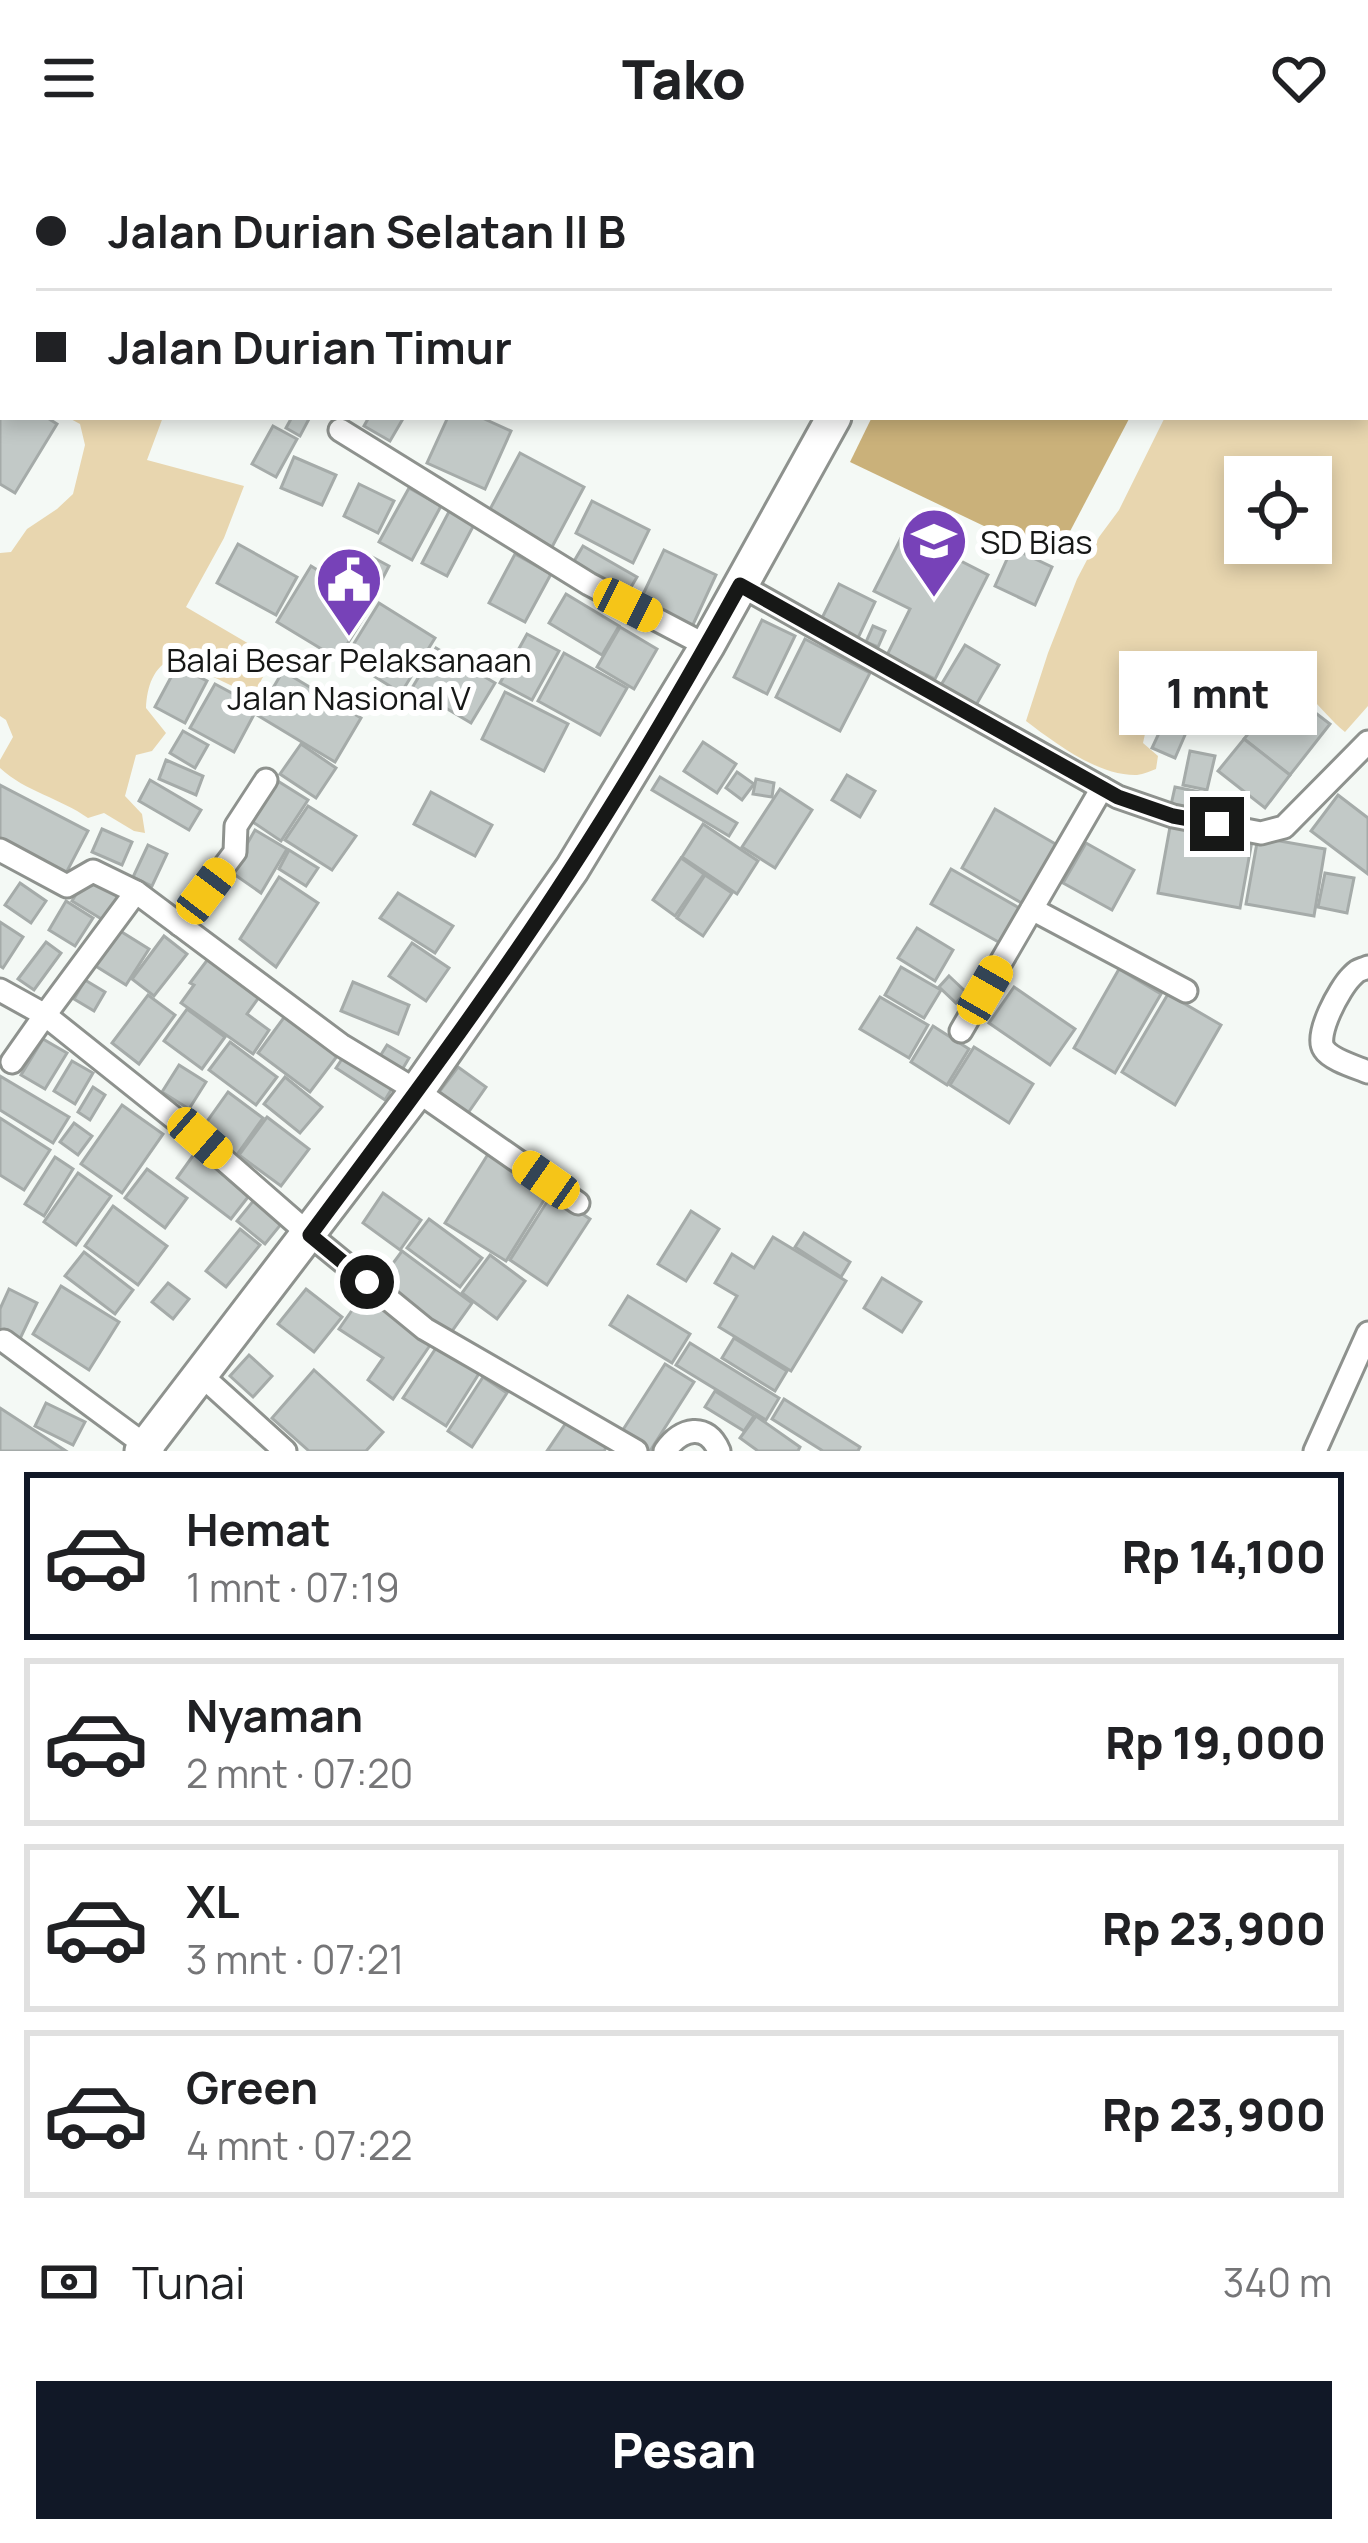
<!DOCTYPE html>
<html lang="id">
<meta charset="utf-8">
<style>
body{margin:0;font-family:Manrope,sans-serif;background:#f2f2f2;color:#202124;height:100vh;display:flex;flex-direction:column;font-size:45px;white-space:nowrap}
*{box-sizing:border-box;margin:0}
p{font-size:39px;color:#757577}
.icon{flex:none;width:66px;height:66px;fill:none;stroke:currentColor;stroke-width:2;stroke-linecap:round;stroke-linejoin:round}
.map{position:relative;height:1295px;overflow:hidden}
.panel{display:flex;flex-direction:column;background:#fff;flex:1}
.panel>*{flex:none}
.banner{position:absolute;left:0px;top:0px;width:1368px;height:264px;box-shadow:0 6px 18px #0003;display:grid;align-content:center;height:264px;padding:0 36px;background:#fff}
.buttons{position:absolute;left:1224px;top:300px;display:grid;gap:24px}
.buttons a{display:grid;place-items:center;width:108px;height:108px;border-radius:0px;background:#fff;box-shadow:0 6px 18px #0003;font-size:60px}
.end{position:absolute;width:54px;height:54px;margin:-27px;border:15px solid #171817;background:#fff;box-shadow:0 0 0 6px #fff}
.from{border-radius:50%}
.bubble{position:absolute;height:84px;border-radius:0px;background:#fff;box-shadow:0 6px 18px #0003;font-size:39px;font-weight:800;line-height:84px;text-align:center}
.car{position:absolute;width:36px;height:72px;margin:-36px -18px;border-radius:15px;box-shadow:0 0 9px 3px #0007;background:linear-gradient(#f5c518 24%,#345 0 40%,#f5c518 0 76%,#345 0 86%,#f5c518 0)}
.banner b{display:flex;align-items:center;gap:42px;height:114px;font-size:45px}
.banner b+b{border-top:3px solid #e0e0e0}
.banner i{width:30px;height:30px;background:#202124}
ul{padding:21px 0 0;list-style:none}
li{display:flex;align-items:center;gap:36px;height:168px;margin:0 24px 18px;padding:0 12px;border:6px solid #e0e0e0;border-radius:0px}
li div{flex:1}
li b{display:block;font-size:45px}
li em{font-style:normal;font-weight:800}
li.selected{border-color:#111827}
li>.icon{width:108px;height:108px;stroke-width:1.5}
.pay{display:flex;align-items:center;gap:30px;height:132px;padding:0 36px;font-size:45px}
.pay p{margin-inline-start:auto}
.action{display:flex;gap:24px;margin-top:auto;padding:24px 36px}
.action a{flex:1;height:138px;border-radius:0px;background:#111827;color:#fff;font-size:48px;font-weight:800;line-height:138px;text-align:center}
header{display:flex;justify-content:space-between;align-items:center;height:156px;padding:0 36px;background:#fff;font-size:54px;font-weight:800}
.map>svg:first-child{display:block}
.green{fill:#e8d6af;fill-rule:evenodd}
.forest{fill:#cab17a}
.building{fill:#c2c9c7;stroke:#a5aba9;stroke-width:3}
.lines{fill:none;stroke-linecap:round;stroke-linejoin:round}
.minor-casing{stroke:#8e928e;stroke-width:27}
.secondary-casing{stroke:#8e928e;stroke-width:39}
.minor{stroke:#fff;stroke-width:21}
.secondary{stroke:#fff;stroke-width:33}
.route{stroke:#171817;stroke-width:15}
.labels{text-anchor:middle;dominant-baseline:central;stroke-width:12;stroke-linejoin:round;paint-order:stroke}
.poi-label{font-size:33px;fill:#171817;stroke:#fff;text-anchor:start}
</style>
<header><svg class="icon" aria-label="menu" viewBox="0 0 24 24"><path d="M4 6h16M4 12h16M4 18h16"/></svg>Tako<svg class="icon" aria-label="heart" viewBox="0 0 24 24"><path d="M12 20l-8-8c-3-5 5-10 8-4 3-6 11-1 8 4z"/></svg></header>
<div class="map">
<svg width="1368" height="1295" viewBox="0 0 1368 1295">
<rect width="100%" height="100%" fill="#f4f9f5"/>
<!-- green -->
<g class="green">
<path d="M 1295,0 L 1368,0 L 1368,550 L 1345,576 C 1317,553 1313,532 1273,526 C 1249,553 1246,555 1212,541 L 1207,549 L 1188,559 L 1176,549 L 1160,549 L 1148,564 L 1143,587 L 1158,600 L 1156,613 C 1150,615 1144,618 1137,619 C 1098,620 1055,587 1026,565 L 1048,497 L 1077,423 L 1099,381 L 1119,354 L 1165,261 L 1365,261 L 1365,3 L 1294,3 ZM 1311,321 L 1311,387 L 1245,387 L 1245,321 Z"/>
<path d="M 67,261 L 163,261 L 147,304 L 244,330 L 224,382 L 186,451 L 273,502 L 253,540 L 174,502 C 153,510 147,531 146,552 L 166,577 L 152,595 L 136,599 L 125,640 L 142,658 L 145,677 L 134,675 L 104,657 L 88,662 C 60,642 26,636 0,612 L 0,604 L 13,581 L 6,564 L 0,560 L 0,397 L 11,396 L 27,373 L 57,353 L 73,338 L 85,289 L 80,268 Z"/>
</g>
<!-- forest -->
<path class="forest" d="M 872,261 L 1130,261 L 1055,404 L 850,306 Z"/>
<!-- building -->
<g class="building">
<path d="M 3,241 L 3,261 L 46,261 L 57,268 L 15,337 L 0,328 L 0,246 Z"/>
<path d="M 292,261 L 310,261 L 300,280 L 286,272 Z"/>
<path d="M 369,261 L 404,261 L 390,285 L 364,270 Z"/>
<path d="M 448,261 L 480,261 L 511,275 L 485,333 L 427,307 Z"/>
<path d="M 273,270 L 297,283 L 276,321 L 252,308 Z"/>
<path d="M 520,297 L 584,331 L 552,391 L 488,357 Z"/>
<path d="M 294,301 L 336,319 L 322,349 L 281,332 Z"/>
<path d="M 359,328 L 394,345 L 378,377 L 344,360 Z"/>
<path d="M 409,332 L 441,350 L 412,404 L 379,386 Z"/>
<path d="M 592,345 L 649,374 L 633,407 L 576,377 Z"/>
<path d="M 452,350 L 477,363 L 447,420 L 422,407 Z"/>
<path d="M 904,376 L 988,419 L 935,523 L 887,499 L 910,453 L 874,435 Z"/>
<path d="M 238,388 L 297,421 L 276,459 L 217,427 Z"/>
<path d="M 583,390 L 637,421 L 624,443 L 570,412 Z"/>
<path d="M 1012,392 L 1052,411 L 1035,449 L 995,430 Z"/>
<path d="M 664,394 L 716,419 L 691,473 L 638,449 Z"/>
<path d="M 363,396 L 389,410 L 371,445 L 344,430 Z"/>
<path d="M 515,398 L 551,418 L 525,466 L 489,447 Z"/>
<path d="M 311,410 L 372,448 L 338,503 L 277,466 Z"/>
<path d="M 839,428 L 875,446 L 858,482 L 821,464 Z"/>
<path d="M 566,438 L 619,470 L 602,499 L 549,467 Z"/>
<path d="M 379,447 L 435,482 L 401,537 L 345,502 Z"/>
<path d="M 762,464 L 795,480 L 767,538 L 734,521 Z"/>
<path d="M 873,470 L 885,475 L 878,491 L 866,486 Z"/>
<path d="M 620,471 L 657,493 L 634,533 L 597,511 Z"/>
<path d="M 527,478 L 559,495 L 532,544 L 500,527 Z"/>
<path d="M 805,483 L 870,517 L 840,575 L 776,541 Z"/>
<path d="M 965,489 L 999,509 L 976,549 L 941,529 Z"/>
<path d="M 436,492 L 495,527 L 471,567 L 412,532 Z"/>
<path d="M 564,497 L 627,532 L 600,579 L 538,545 Z"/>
<path d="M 177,510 L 207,525 L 185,567 L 155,551 Z"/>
<path d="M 283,515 L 361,562 L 335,606 L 257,559 Z"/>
<path d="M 215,528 L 258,551 L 234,596 L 190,572 Z"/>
<path d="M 1283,532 L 1330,568 L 1290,619 L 1244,583 Z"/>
<path d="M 505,536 L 568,568 L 544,615 L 482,583 Z"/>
<path d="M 1166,562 L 1188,572 L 1175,602 L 1152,592 Z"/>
<path d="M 183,575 L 208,589 L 195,612 L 170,597 Z"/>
<path d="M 1244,583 L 1290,619 L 1265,652 L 1218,615 Z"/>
<path d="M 703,586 L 736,608 L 717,637 L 684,615 Z"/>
<path d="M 301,588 L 336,612 L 316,642 L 280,618 Z"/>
<path d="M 1190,595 L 1215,600 L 1207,634 L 1183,629 Z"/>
<path d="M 166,604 L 203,620 L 196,639 L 159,623 Z"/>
<path d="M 737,616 L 754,628 L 742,644 L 726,632 Z"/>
<path d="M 847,619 L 875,635 L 860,661 L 832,644 Z"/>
<path d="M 660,621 L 737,667 L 729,680 L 652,634 Z"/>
<path d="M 273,622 L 308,644 L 281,685 L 247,662 Z"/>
<path d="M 756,623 L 774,627 L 772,641 L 753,638 Z"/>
<path d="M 150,624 L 201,654 L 189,674 L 139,645 Z"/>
<path d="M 0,629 L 88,675 L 64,721 L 0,687 Z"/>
<path d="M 1175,631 L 1205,637 L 1202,655 L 1171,649 Z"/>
<path d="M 780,633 L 812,654 L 775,712 L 742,691 Z"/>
<path d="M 431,636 L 492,669 L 475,700 L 414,668 Z"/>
<path d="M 1338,639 L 1368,662 L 1368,718 L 1311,675 Z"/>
<path d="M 308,650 L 356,680 L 332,714 L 285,684 Z"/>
<path d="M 995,653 L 1059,690 L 1025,749 L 962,712 Z"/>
<path d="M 703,668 L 758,705 L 737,738 L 682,701 Z"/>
<path d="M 1170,671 L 1252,685 L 1240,752 L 1158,737 Z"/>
<path d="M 102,673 L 132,686 L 122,709 L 92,696 Z"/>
<path d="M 255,674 L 287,693 L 261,737 L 231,716 Z"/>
<path d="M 1258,681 L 1325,693 L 1314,760 L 1246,748 Z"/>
<path d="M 1086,687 L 1134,714 L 1112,754 L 1063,727 Z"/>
<path d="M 148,689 L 167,698 L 152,730 L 133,721 Z"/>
<path d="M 289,694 L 318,712 L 306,730 L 279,713 Z"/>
<path d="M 681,702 L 704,718 L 675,760 L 653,744 Z"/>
<path d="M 951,713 L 1021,753 L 1002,788 L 931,748 Z"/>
<path d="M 1325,717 L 1354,722 L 1347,757 L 1318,751 Z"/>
<path d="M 705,719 L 732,737 L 703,780 L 677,762 Z"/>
<path d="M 87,720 L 123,742 L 108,767 L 72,745 Z"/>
<path d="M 279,721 L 318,747 L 276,811 L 240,783 Z"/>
<path d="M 20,727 L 46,745 L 31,767 L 5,749 Z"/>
<path d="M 398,737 L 453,770 L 435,797 L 380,762 Z"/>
<path d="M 66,745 L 93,762 L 75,790 L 49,774 Z"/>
<path d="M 0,766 L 23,781 L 3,812 L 0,810 Z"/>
<path d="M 917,772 L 953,794 L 935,825 L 898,802 Z"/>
<path d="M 117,773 L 149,793 L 126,829 L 94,809 Z"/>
<path d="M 164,780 L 187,798 L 154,840 L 132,823 Z"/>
<path d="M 46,786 L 61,797 L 34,834 L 18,823 Z"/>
<path d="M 412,787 L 449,812 L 426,845 L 389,820 Z"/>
<path d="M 211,799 L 262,837 L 247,858 L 269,874 L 253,898 L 181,847 L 194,829 L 190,827 Z"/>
<path d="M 901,811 L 941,834 L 924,862 L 885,839 Z"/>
<path d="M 1119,813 L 1161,838 L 1115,917 L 1074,892 Z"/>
<path d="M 949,820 L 966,836 L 956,847 L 939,831 Z"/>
<path d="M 85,824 L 105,836 L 94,855 L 74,843 Z"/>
<path d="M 353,826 L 409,849 L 398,878 L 341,855 Z"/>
<path d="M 1014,831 L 1075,873 L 1050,909 L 989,867 Z"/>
<path d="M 1168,838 L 1221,869 L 1175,949 L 1122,916 Z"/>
<path d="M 148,839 L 175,859 L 139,908 L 112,887 Z"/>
<path d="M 880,841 L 928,869 L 909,902 L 860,873 Z"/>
<path d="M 187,853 L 225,881 L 202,913 L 164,885 Z"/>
<path d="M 288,856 L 341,895 L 310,936 L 258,897 Z"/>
<path d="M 933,870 L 969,893 L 947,929 L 911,906 Z"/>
<path d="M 43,883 L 67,897 L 45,933 L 21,919 Z"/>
<path d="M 230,886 L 277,921 L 256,949 L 209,914 Z"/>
<path d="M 387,889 L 409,902 L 399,919 L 377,905 Z"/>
<path d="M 974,891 L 1033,928 L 1009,967 L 950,929 Z"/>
<path d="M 346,897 L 394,929 L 385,944 L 336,912 Z"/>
<path d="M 72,905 L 93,917 L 75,948 L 54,935 Z"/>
<path d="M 179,909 L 206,926 L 189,953 L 162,936 Z"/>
<path d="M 458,911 L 486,931 L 468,957 L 439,936 Z"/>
<path d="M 0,920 L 69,961 L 53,987 L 0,954 Z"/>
<path d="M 285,921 L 322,951 L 300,977 L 264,948 Z"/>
<path d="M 93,931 L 105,939 L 90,964 L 78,956 Z"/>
<path d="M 228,936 L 263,962 L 236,1000 L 201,974 Z"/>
<path d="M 122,949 L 163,978 L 122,1037 L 81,1008 Z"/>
<path d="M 267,961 L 309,993 L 281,1030 L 239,999 Z"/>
<path d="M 0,962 L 50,994 L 24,1034 L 0,1019 Z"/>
<path d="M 74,967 L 92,980 L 78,999 L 60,986 Z"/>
<path d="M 200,990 L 255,1032 L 231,1063 L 177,1022 Z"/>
<path d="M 490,995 L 551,1033 L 506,1105 L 445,1067 Z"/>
<path d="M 55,1001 L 73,1013 L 44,1060 L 25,1048 Z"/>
<path d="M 147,1013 L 187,1042 L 165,1072 L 125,1042 Z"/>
<path d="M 78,1017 L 111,1040 L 76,1089 L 44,1066 Z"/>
<path d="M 383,1037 L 421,1064 L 400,1094 L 363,1067 Z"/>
<path d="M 552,1038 L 590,1063 L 547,1129 L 510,1104 Z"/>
<path d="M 254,1044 L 282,1067 L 265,1088 L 237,1065 Z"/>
<path d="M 113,1050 L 167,1090 L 138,1129 L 85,1090 Z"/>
<path d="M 691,1055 L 719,1073 L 686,1125 L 658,1108 Z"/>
<path d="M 429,1063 L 482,1102 L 460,1131 L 407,1092 Z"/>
<path d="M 240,1073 L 260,1089 L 226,1131 L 206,1115 Z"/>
<path d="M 804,1077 L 850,1106 L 841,1121 L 795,1091 Z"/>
<path d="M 773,1081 L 846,1125 L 791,1215 L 719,1171 L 737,1140 L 715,1127 L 732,1098 L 754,1112 Z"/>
<path d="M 402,1095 L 472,1147 L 447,1182 L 377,1129 Z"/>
<path d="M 84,1096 L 133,1134 L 115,1158 L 65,1120 Z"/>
<path d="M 490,1099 L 525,1125 L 497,1163 L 462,1137 Z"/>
<path d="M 882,1122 L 921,1146 L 902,1176 L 864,1152 Z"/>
<path d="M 168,1127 L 189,1143 L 173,1163 L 152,1146 Z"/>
<path d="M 61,1130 L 119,1166 L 89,1214 L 33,1178 Z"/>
<path d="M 9,1133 L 37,1147 L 18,1187 L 0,1178 L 0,1153 Z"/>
<path d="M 306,1133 L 342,1161 L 314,1196 L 278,1168 Z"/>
<path d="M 364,1137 L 433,1185 L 393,1243 L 368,1224 L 383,1202 L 339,1173 Z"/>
<path d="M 628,1140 L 690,1178 L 672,1207 L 610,1169 Z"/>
<path d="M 734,1182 L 787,1215 L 775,1235 L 722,1202 Z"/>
<path d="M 690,1187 L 779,1242 L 766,1264 L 676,1209 Z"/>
<path d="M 438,1189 L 480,1216 L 446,1270 L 403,1242 Z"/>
<path d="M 249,1199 L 272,1220 L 253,1241 L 230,1220 Z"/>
<path d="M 665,1208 L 694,1226 L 650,1295 L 642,1295 L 619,1280 Z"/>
<path d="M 314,1214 L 383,1276 L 366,1295 L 309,1295 L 272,1262 Z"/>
<path d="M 483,1221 L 507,1237 L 472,1291 L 448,1275 Z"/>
<path d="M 715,1235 L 754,1260 L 744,1275 L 705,1251 Z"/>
<path d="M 784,1243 L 860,1291 L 858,1295 L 823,1295 L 772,1263 Z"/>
<path d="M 46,1247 L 85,1266 L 73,1289 L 35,1270 Z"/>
<path d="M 0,1252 L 66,1295 L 0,1295 Z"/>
<path d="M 756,1260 L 800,1291 L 798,1295 L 758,1295 L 740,1282 Z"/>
<path d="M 570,1261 L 609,1287 L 604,1295 L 547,1295 Z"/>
</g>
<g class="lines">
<!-- minor casing -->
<g class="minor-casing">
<g id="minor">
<path d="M 0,136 L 3,137"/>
<path d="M 340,274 L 589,428 L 707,490"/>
<path d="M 740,429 L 1118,641 L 1173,660 L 1261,677 L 1284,671 L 1368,586"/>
<path d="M 0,694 L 67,730 L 93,715 L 136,736 L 341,889 L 417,935 L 578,1047"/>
<path d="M 1032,753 L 1186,835"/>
<path d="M 180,769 L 235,696 L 236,670 L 266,624"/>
<path d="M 1368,811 C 1358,815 1359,813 1351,821 C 1340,832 1314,879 1324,893 C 1331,904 1356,911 1368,916"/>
<path d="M 0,834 L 45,859 L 136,736"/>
<path d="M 961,875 L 1102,632"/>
<path d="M 12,906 L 45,859 L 199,982 L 310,1079 L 425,1173 L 636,1295"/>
<path d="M 4,1185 L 153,1295"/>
<path d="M 201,1219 L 285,1295"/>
<path d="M 665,1295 C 681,1272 707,1266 719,1295"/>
<path d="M 1315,1295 L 1368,1177"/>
</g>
</g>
<!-- secondary casing -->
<g class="secondary-casing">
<g id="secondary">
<path d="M 970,3 L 971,0"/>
<path d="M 142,1295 L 417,935 L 572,713 L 707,490 L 834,261"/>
</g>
</g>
<!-- minor -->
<use href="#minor" class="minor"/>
<!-- secondary -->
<use href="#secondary" class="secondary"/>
</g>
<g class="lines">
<!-- route -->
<path class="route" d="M 367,1126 L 310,1079 C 399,959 490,839 571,713 C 631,621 687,525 740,429 L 1118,641 L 1173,660 L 1217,668"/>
</g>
<!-- icons -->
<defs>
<g id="school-pin" transform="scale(3.45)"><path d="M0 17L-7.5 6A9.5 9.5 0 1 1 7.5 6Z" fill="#7742b8" stroke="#fff"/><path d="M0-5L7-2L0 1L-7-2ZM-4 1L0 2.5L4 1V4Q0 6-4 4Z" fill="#fff"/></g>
<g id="civic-pin" transform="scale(3.45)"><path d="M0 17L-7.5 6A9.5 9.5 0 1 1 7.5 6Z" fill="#7742b8" stroke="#fff"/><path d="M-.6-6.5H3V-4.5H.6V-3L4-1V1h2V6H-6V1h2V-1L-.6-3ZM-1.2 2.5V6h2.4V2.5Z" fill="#fff"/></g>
</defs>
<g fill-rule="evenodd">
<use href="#school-pin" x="934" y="385"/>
<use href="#civic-pin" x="349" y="424"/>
</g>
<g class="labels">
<!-- poi labels -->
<g class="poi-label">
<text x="980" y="385">SD Bias</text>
<text x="349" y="503" text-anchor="middle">Balai Besar Pelaksanaan<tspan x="349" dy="38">Jalan Nasional V</tspan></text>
</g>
</g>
</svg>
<div class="buttons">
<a><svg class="icon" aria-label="locate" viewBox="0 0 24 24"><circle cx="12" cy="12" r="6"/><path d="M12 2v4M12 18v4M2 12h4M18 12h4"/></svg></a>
</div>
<i class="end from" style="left:367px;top:1126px"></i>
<i class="end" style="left:1217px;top:668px"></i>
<div class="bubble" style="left:1119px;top:495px;width:198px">1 mnt</div>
<i class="car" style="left:628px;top:449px;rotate:117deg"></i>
<i class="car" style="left:206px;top:735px;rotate:37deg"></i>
<i class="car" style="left:985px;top:834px;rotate:30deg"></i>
<i class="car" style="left:200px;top:982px;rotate:131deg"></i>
<i class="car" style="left:546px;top:1024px;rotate:305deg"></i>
<div class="banner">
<b><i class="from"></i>Jalan Durian Selatan II B</b>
<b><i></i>Jalan Durian Timur</b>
</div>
</div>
<section class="panel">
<ul>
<li class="selected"><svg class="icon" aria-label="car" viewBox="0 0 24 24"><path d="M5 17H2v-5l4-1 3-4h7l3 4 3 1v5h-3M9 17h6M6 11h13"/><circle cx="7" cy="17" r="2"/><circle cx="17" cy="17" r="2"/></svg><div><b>Hemat</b><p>1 mnt · 07:19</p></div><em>Rp 14,100</em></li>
<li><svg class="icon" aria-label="car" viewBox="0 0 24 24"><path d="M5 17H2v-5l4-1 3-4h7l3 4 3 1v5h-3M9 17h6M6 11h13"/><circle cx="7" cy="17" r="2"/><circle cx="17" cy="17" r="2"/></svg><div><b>Nyaman</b><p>2 mnt · 07:20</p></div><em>Rp 19,000</em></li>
<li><svg class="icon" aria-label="car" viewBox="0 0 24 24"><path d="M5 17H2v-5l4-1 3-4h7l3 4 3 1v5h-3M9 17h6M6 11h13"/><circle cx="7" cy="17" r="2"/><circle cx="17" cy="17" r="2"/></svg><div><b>XL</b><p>3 mnt · 07:21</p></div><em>Rp 23,900</em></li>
<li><svg class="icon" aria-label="car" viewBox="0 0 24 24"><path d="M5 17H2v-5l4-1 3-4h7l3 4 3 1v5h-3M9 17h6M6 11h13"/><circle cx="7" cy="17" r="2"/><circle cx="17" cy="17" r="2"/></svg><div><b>Green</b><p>4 mnt · 07:22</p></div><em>Rp 23,900</em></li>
</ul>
<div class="pay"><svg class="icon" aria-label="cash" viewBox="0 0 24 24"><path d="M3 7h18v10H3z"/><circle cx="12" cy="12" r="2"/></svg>Tunai<p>340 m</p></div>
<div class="action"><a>Pesan</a></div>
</section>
